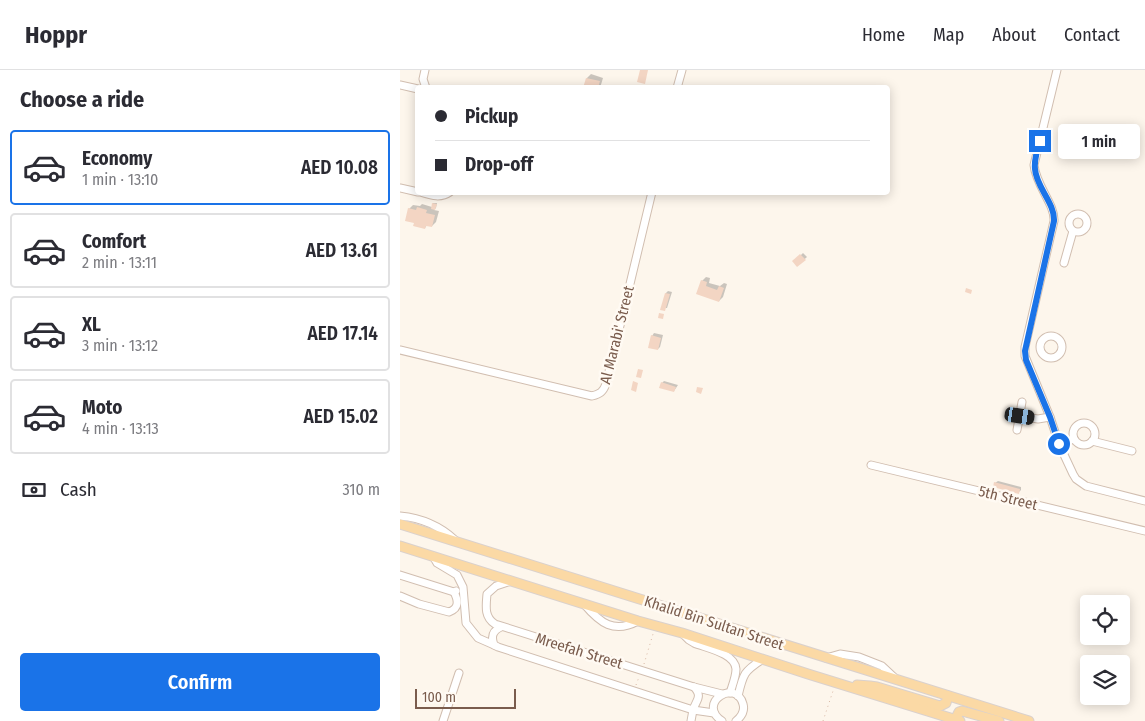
<!DOCTYPE html>
<meta charset="utf-8">
<style>
body{margin:0;font-family:"Fira Sans Condensed",sans-serif;background:#f2f2f3;color:#2b2b33;height:100vh;display:flex;flex-direction:column;font-size:19px;white-space:nowrap}
*{box-sizing:border-box;margin:0}
p{font-size:16px;color:#7c7c81}
.icon{flex:none;width:28px;height:28px;fill:none;stroke:currentColor;stroke-width:2;stroke-linecap:round;stroke-linejoin:round}
.map{position:relative;flex:1;overflow:hidden}
.side{display:flex;flex-direction:column;background:#fff;width:400px}
.side>*{flex:none}
.banner{position:absolute;left:15px;top:15px;width:475px;height:110px;border-radius:5px;box-shadow:0 2px 12px #0003;display:grid;align-content:center;height:110px;padding:0 20px;background:#fff}
.buttons{position:absolute;left:680px;top:525px;display:grid;gap:10px}
.buttons a{display:grid;place-items:center;width:50px;height:50px;border-radius:5px;background:#fff;box-shadow:0 2px 12px #0003;font-size:25px}
.scale{position:absolute;left:15px;bottom:12px;width:101px;box-sizing:border-box;padding-left:5px;border:2px solid #7a5c4d;border-top:0;font-size:14px;line-height:18px;white-space:nowrap;color:#7a5c4d;-webkit-text-stroke:4px #fffaf3;paint-order:stroke}
.end{position:absolute;width:22px;height:22px;margin:-11px;border:6px solid #1a73e8;background:#fff;box-shadow:0 0 0 2px #fff}
.from{border-radius:50%}
.bubble{position:absolute;height:35px;border-radius:5px;background:#fff;box-shadow:0 2px 12px #0003;font-size:16px;font-weight:600;line-height:35px;text-align:center}
.car{position:absolute;width:15px;height:30px;margin:-15px -8px;border-radius:6px;box-shadow:0 0 4px 1px #0007;background:linear-gradient(#222 24%,#8ab4d8 0 40%,#222 0 76%,#8ab4d8 0 86%,#222 0)}
.banner b{display:flex;align-items:center;gap:18px;height:48px;font-size:19px}
.banner b+b{border-top:1px solid #e1e1e2}
.banner i{width:12px;height:12px;background:#2b2b33}
ul{padding:0;list-style:none}
li{display:flex;align-items:center;gap:15px;height:75px;margin:0 10px 8px;padding:0 10px;border:2px solid #e1e1e2;border-radius:5px}
li div{flex:1}
li b{display:block;font-size:19px}
li em{font-style:normal;font-weight:600}
li.current{border-color:#1a73e8}
li>.icon{width:45px;height:45px;stroke-width:1.5}
h2{padding:0 20px;font-size:22px;line-height:60px}
.pay{display:flex;align-items:center;gap:12px;height:55px;padding:0 20px;font-size:19px}
.pay p{margin-inline-start:auto}
.action{display:flex;gap:10px;margin-top:auto;padding:10px 20px}
.action a{flex:1;height:58px;border-radius:5px;background:#1a73e8;color:#fff;font-size:20px;font-weight:600;line-height:58px;text-align:center}
header{display:flex;align-items:center;gap:30px;box-sizing:border-box;height:70px;padding:0 25px;background:#fff;border-bottom:1px solid #e1e1e2}
header strong{font-size:24px}
nav{display:flex;gap:28px;margin-inline-start:auto;font-size:18px}
main{display:flex;flex:1;min-height:0}
.map>svg:first-child{display:block}
.shadow{fill:#0003}
.building{fill:#f3d5c3}
.lines{fill:none;stroke-linecap:round;stroke-linejoin:round}
.minor-casing{stroke:#d1beb0;stroke-width:9}
.major-casing{stroke:#dad1cd;stroke-width:11}
.path{stroke:#d9b8a5;stroke-width:1;stroke-dasharray:1 4;stroke-linecap:butt}
.minor{stroke:#fff;stroke-width:7}
.major{stroke:#fbd9a5;stroke-width:9}
.route{stroke:#1a73e8;stroke-width:6}
.labels{text-anchor:middle;dominant-baseline:central;stroke-width:5;stroke-linejoin:round;paint-order:stroke}
.street-label{font-size:15px;fill:#7a5c4d;stroke:#fffaf3}
</style>
<header>
<strong>Hoppr</strong>
<nav><a>Home</a><a>Map</a><a>About</a><a>Contact</a></nav>
</header>
<main>
<section class="side">
<h2>Choose a ride</h2>
<ul>
<li class="current"><svg class="icon" aria-label="car" viewBox="0 0 24 24"><path d="M5 17H2v-5l4-1 3-4h7l3 4 3 1v5h-3M9 17h6M6 11h13"/><circle cx="7" cy="17" r="2"/><circle cx="17" cy="17" r="2"/></svg><div><b>Economy</b><p>1 min · 13:10</p></div><em>AED 10.08</em></li>
<li><svg class="icon" aria-label="car" viewBox="0 0 24 24"><path d="M5 17H2v-5l4-1 3-4h7l3 4 3 1v5h-3M9 17h6M6 11h13"/><circle cx="7" cy="17" r="2"/><circle cx="17" cy="17" r="2"/></svg><div><b>Comfort</b><p>2 min · 13:11</p></div><em>AED 13.61</em></li>
<li><svg class="icon" aria-label="car" viewBox="0 0 24 24"><path d="M5 17H2v-5l4-1 3-4h7l3 4 3 1v5h-3M9 17h6M6 11h13"/><circle cx="7" cy="17" r="2"/><circle cx="17" cy="17" r="2"/></svg><div><b>XL</b><p>3 min · 13:12</p></div><em>AED 17.14</em></li>
<li><svg class="icon" aria-label="car" viewBox="0 0 24 24"><path d="M5 17H2v-5l4-1 3-4h7l3 4 3 1v5h-3M9 17h6M6 11h13"/><circle cx="7" cy="17" r="2"/><circle cx="17" cy="17" r="2"/></svg><div><b>Moto</b><p>4 min · 13:13</p></div><em>AED 15.02</em></li>
</ul>
<div class="pay"><svg class="icon" aria-label="cash" viewBox="0 0 24 24"><path d="M3 7h18v10H3z"/><circle cx="12" cy="12" r="2"/></svg>Cash<p>310 m</p></div>
<div class="action"><a>Confirm</a></div>
</section>
<div class="map">
<svg width="745" height="651" viewBox="0 0 745 651">
<rect width="100%" height="100%" fill="#fdf6ec"/>
<!-- shadow -->
<g class="shadow">
<path d="M 191,4 L 203,8 L 200,18 L 184,18 L 187,8 Z"/>
<path d="M 33,133 L 37,133 L 36,138 L 34,140 L 39,141 L 36,152 L 32,156 L 27,155 L 25,158 L 15,152 L 9,139 L 13,135 L 20,136 L 22,134 L 32,137 Z"/>
<path d="M 403,183 L 407,187 L 397,196 L 394,192 Z"/>
<path d="M 306,207 L 310,208 L 309,213 L 320,216 L 324,213 L 327,214 L 323,227 L 319,231 L 298,223 L 302,211 Z"/>
<path d="M 268,221 L 272,222 L 267,238 L 264,238 L 266,223 Z"/>
<path d="M 254,263 L 263,265 L 260,277 L 258,279 L 252,266 Z"/>
<path d="M 264,311 L 278,315 L 274,321 L 262,313 Z"/>
<path d="M 598,411 L 621,417 L 621,420 L 618,423 L 595,413 Z"/>
</g>
<!-- building -->
<g class="building">
<path d="M 240,0 L 248,0 L 245,14 L 237,12 Z"/>
<path d="M 186,8 L 200,11 L 198,18 L 183,18 Z"/>
<path d="M 32,133 L 37,134 L 35,140 L 31,139 Z"/>
<path d="M 17,137 L 27,140 L 26,143 L 35,145 L 32,157 L 26,156 L 25,159 L 13,156 L 14,153 L 5,151 L 8,138 L 16,140 Z"/>
<path d="M 400,184 L 406,190 L 397,197 L 392,191 Z"/>
<path d="M 301,210 L 307,212 L 306,216 L 317,220 L 319,216 L 324,218 L 319,232 L 296,224 Z"/>
<path d="M 566,218 L 572,220 L 571,224 L 565,222 Z"/>
<path d="M 265,223 L 270,224 L 265,241 L 260,240 Z"/>
<path d="M 259,243 L 264,244 L 263,249 L 258,248 Z"/>
<path d="M 251,265 L 261,268 L 258,280 L 248,278 Z"/>
<path d="M 238,299 L 243,300 L 241,308 L 236,307 Z"/>
<path d="M 233,311 L 238,313 L 236,322 L 231,320 Z"/>
<path d="M 261,312 L 276,317 L 274,322 L 259,318 Z"/>
<path d="M 297,317 L 303,318 L 301,324 L 296,322 Z"/>
<path d="M 594,412 L 620,419 L 619,424 L 593,417 Z"/>
</g>
<g class="lines">
<!-- minor casing -->
<g class="minor-casing">
<g id="minor">
<path d="M 25,0 L 23,9 L 26,18"/>
<path d="M 657,0 L 634,95 C 636,116 655,134 654,151 L 625,277 L 625,286 L 650,347 L 659,374 L 673,404 L 676,409 L 686,416 L 745,431"/>
<path d="M 0,15 L 18,19"/>
<path d="M 277,18 L 282,0"/>
<path d="M 0,118 L 18,122"/>
<path d="M 20,122 C 30,125 40,129 50,122"/>
<circle cx="678" cy="153" r="9"/>
<path d="M 664,193 L 673,161"/>
<circle cx="651" cy="277" r="11"/>
<path d="M 0,280 L 192,326 C 200,324 203,322 206,314 L 252,122"/>
<path d="M 611,345 L 638,349 L 650,347"/>
<circle cx="684" cy="364" r="11"/>
<path d="M 617,360 L 622,332"/>
<path d="M 692,371 L 732,381"/>
<path d="M 659,374 L 674,369"/>
<path d="M 471,395 L 745,461"/>
<path d="M 0,446 C 21,448 40,456 55,470"/>
<path d="M 33,486 L 37,493 L 57,505 L 63,517 L 66,553 L 78,568 L 94,575"/>
<path d="M 0,505 L 54,522 L 56,521"/>
<path d="M 111,511 L 96,516 L 87,524 C 86,536 84,547 95,554 L 294,617 L 322,624"/>
<path d="M 0,526 L 19,534 L 49,542 C 60,538 58,530 54,522"/>
<path d="M 184,534 C 200,553 214,564 238,551"/>
<path d="M 101,557 C 92,561 91,567 94,575 L 98,577 L 293,640 C 296,630 303,627 294,617"/>
<path d="M 282,563 L 289,570 L 294,573 C 306,578 335,583 336,599 C 336,607 332,616 330,623"/>
<path d="M 426,588 L 440,584 L 459,587 L 482,596 L 497,610"/>
<path d="M 338,626 C 343,604 344,601 363,589"/>
<path d="M 43,651 L 59,603"/>
<path d="M 291,651 L 293,640 L 314,643"/>
<path d="M 322,651 C 296,633 336,608 343,634 C 345,641 341,647 336,651"/>
</g>
</g>
<!-- major casing -->
<g class="major-casing">
<g id="major">
<path d="M 0,454 L 629,651"/>
<path d="M 0,476 L 238,551 L 282,563 L 408,604 L 560,651"/>
<path d="M 457,615 L 470,616 L 477,617 L 540,636 L 546,633 L 548,626"/>
<path d="M 555,650 L 559,642 L 562,641 L 599,651"/>
</g>
</g>
<!-- path -->
<g class="path">
<path d="M 244,594 L 253,564"/>
<path d="M 236,615 L 239,607"/>
<path d="M 423,651 L 433,621"/>
</g>
<!-- minor -->
<use href="#minor" class="minor"/>
<!-- major -->
<use href="#major" class="major"/>
</g>
<g class="lines">
<!-- route -->
<path class="route" d="M 640,71 C 637,80 634,90 635,99 C 636,117 655,133 654,151 L 625,281 L 626,290 L 650,347 L 659,374"/>
</g>
<g class="labels">
<!-- street labels -->
<g class="street-label">
<text transform="translate(217 265) rotate(-76)">Al Marabi' Street</text>
<text transform="translate(608 428) rotate(14)">5th Street</text>
<text transform="translate(314 553) rotate(18)">Khalid Bin Sultan Street</text>
<text transform="translate(179 581) rotate(17)">Mreefah Street</text>
</g>
</g>
</svg>
<div class="buttons">
<a><svg class="icon" aria-label="locate" viewBox="0 0 24 24"><circle cx="12" cy="12" r="6"/><path d="M12 2v4M12 18v4M2 12h4M18 12h4"/></svg></a>
<a><svg class="icon" aria-label="layers" viewBox="0 0 24 24"><path d="M12 4l9 5-9 5-9-5zM3 14l9 5 9-5"/></svg></a>
</div>
<div class="scale">100 m</div>
<i class="end from" style="left:659px;top:374px"></i>
<i class="end" style="left:640px;top:71px"></i>
<div class="bubble" style="left:658px;top:54px;width:82px">1 min</div>
<i class="car" style="left:620px;top:346px;rotate:99deg"></i>
<div class="banner">
<b><i class="from"></i>Pickup</b>
<b><i></i>Drop-off</b>
</div>
</div>
</main>
